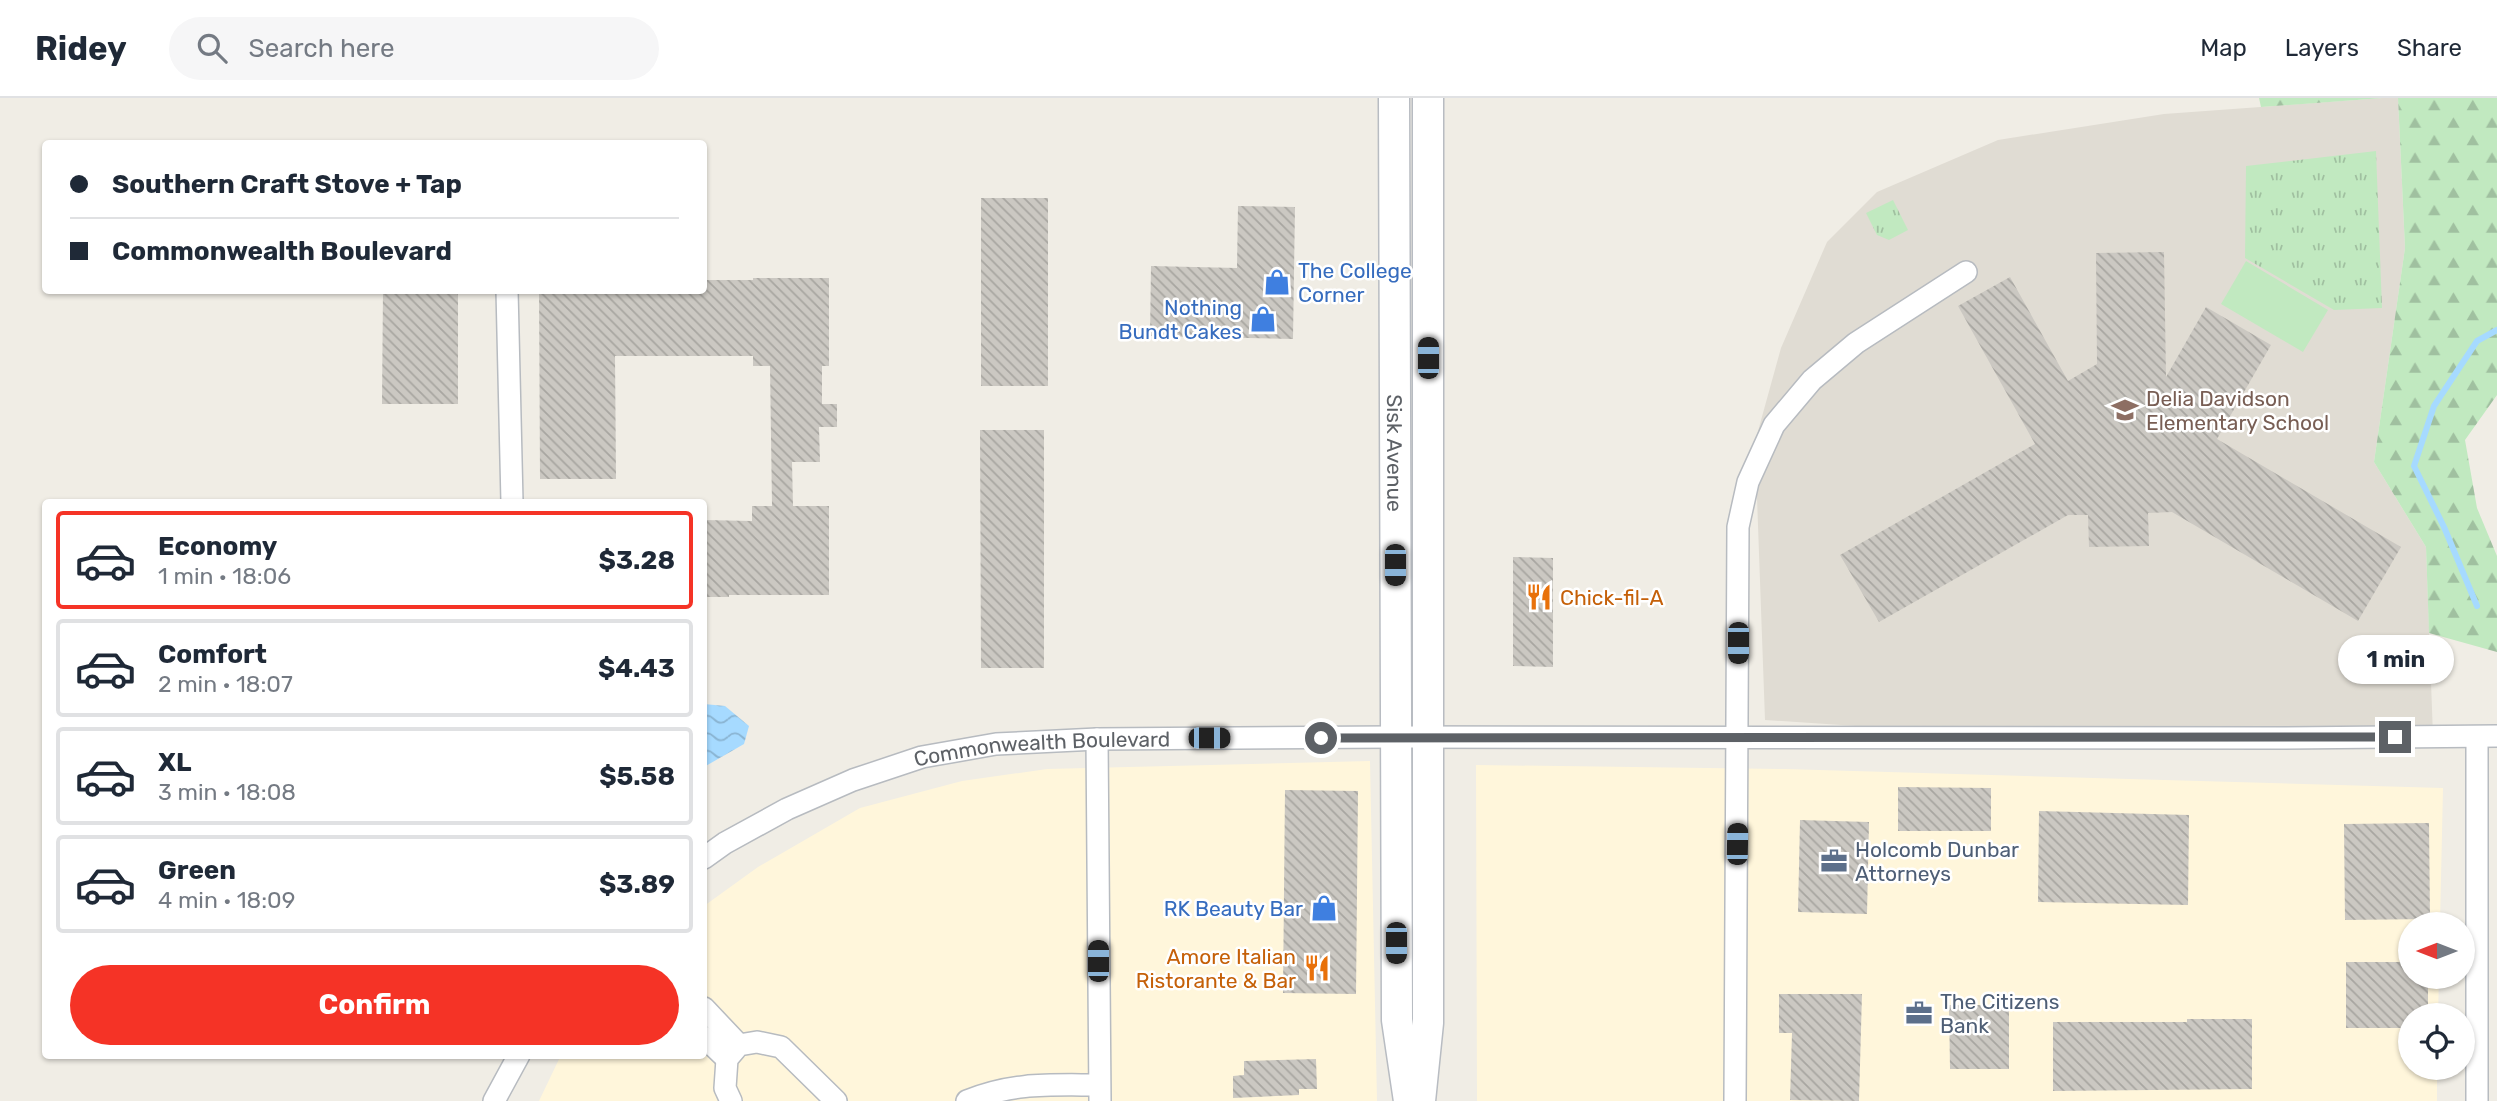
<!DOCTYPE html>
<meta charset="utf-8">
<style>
body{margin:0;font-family:Rubik,sans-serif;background:#f6f6f7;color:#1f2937;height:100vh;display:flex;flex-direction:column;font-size:26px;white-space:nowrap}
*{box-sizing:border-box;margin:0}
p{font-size:23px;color:#747a83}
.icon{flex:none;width:38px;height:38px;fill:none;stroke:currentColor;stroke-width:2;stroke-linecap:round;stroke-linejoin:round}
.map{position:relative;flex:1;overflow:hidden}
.panel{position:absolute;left:42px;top:401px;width:665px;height:560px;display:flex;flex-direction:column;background:#fff;border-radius:7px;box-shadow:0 2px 5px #0004}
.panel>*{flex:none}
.hud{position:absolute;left:42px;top:42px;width:665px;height:154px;border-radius:7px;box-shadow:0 2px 5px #0004;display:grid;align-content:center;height:154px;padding:0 28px;background:#fff}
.needle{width:46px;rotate:270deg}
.fabs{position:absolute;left:2398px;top:814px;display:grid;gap:14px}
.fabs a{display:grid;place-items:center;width:77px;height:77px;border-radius:50%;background:#fff;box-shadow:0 2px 5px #0004;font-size:35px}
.end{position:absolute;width:32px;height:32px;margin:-16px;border:9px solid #5d6166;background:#fff;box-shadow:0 0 0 4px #fff}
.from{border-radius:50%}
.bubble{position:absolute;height:49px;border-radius:24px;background:#fff;box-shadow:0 2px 5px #0004;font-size:23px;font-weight:700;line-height:49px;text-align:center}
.car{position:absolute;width:21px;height:42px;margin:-21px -10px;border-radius:9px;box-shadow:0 0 5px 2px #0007;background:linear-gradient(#222 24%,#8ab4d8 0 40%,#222 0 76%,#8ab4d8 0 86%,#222 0)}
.hud b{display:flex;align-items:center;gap:24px;height:66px;font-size:26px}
.hud b+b{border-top:2px solid #e0e1e3}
.hud i{width:18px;height:18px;background:#1f2937}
ul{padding:12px 0 0;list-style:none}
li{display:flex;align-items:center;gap:21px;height:98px;margin:0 14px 10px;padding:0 14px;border:4px solid #e0e1e3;border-radius:7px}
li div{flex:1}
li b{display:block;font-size:26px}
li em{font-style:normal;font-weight:700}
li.current{border-color:#f53326}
li>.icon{width:63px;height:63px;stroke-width:1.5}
.primary-button{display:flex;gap:14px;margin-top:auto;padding:14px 28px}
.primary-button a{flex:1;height:80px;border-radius:42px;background:#f53326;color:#fff;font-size:28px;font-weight:700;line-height:80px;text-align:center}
header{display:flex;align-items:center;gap:42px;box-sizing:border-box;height:98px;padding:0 35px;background:#fff;border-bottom:2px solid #e0e1e3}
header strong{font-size:33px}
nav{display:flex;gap:38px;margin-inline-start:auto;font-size:24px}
.search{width:490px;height:63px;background:#f6f6f7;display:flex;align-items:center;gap:18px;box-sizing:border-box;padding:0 24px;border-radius:38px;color:#747a83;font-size:26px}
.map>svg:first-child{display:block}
.commercial{fill:#fff6db}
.education{fill:#e0dcd3}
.forest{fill:url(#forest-firs)}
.park{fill:url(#park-tufts)}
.pitch{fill:#c1e9c0}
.water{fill:url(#water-waves)}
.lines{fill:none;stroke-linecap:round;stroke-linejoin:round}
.stream{stroke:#a6daff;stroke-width:6}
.building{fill:url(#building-back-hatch)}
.street-casing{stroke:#b7bbc0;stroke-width:24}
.secondary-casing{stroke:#b8bcc2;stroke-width:33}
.street{stroke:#fff;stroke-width:21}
.secondary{stroke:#fff;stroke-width:30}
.route{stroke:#5d6166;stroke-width:9}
.labels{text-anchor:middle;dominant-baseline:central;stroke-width:5;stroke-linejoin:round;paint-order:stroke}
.shop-label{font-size:21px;fill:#366cbe;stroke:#fff;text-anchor:end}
.education-label{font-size:21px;fill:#785e54;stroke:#fff;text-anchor:start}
.street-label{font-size:21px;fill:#5d6166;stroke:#fff}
.food-label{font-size:21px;fill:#c56008;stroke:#fff;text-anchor:start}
.service-label{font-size:21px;fill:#4e5e75;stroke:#fff;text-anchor:start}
</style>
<header>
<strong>Ridey</strong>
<div class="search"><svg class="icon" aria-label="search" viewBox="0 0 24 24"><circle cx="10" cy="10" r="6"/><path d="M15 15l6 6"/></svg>Search here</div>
<nav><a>Map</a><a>Layers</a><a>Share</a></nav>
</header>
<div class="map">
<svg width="2497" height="1003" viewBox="0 0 2497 1003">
<defs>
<pattern id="forest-firs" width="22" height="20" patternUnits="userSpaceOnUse" patternTransform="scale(1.75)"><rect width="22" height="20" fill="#c1e9c0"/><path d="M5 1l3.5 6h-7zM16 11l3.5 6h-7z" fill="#a0c0a0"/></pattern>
<pattern id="park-tufts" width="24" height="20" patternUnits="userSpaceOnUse" patternTransform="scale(1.75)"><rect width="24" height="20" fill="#c1e9c0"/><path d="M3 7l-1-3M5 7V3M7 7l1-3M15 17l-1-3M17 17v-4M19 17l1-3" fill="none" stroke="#a0c0a0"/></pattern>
<pattern id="water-waves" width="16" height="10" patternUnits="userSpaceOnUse" patternTransform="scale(1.75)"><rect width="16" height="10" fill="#a6daff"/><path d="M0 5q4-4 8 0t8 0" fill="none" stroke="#8ab4d2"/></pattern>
<pattern id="building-back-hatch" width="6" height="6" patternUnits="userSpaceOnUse" patternTransform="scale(1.75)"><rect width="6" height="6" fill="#cbc8c2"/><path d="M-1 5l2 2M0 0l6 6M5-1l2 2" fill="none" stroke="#a8a6a1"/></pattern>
</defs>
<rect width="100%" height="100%" fill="#f0ede5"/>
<!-- commercial -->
<g class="commercial">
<path d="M 1370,663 L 1377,1003 L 539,1003 L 561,957 L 704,957 L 704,808 L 758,769 L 860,710 L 962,683 L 1047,671 Z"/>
<path d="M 1476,667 L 1785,671 L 2443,690 L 2440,826 L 2410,826 L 2410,878 L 2439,879 L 2438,917 L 2410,917 L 2410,970 L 2437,970 L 2437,1003 L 1477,1003 Z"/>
</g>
<!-- education -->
<path class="education" d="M 2383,0 L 2398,0 L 2405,150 L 2374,364 L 2426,449 L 2433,638 L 1975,636 L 1765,622 L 1755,344 L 1781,250 L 1827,144 L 1877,94 L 1998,42 L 2164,16 Z"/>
<!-- forest -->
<g class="forest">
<path d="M 2259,0 L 2383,0 L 2261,9 Z"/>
<path d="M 2398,0 L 2497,0 L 2497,297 L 2465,342 L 2477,410 L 2497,458 L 2497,554 L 2429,535 L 2426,449 L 2374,364 L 2405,150 Z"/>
</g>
<!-- park -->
<g class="park">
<path d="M 2376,53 L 2382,210 L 2334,212 L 2245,160 L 2246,68 Z"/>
<path d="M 1893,102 L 1908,132 L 1889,142 L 1877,137 L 1866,115 Z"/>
</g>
<!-- pitch -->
<path class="pitch" d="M 2246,163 L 2328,212 L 2303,254 L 2221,206 Z"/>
<!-- water -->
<path class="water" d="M 704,606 L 725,608 L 749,628 L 744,646 L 704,669 Z"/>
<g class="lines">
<!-- stream -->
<path class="stream" d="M 2477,508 L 2444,429 L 2414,368 L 2434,308 L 2477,243 L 2497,232"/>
</g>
<!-- building -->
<g class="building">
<rect x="981" y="100" width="67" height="188"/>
<path d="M 1238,108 L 1295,109 L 1293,241 L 1150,238 L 1151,168 L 1237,170 Z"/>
<path d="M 2164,154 L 2166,279 L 2206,209 L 2271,247 L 2217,341 L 2401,449 L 2358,523 L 2172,414 L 2148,415 L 2149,448 L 2089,449 L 2088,417 L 2068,417 L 1879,524 L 1840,457 L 2035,346 L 1958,208 L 2010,179 L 2068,283 L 2097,266 L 2096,155 Z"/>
<path d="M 753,180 L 829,180 L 829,268 L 822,268 L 822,306 L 837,306 L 837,329 L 819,329 L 820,364 L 792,364 L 793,408 L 829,408 L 829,497 L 729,497 L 729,499 L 704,499 L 704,422 L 752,423 L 752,408 L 772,408 L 770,268 L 753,268 L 753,258 L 615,258 L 616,381 L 540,381 L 539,192 L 704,192 L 704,182 L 753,182 Z"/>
<path d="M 383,192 L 458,192 L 458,306 L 382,306 Z"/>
<path d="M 980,332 L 1044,332 L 1044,570 L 981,570 Z"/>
<path d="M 1513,459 L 1553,460 L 1553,569 L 1513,568 Z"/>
<path d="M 1898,689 L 1991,690 L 1991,733 L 1898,733 Z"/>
<path d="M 1285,692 L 1358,693 L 1356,896 L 1283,895 Z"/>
<path d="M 2039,713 L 2189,717 L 2188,807 L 2038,804 Z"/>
<path d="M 1800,722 L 1869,724 L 1867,816 L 1798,814 Z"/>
<path d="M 2429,725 L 2430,821 L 2345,822 L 2344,726 Z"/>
<path d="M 2346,864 L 2410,864 L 2410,878 L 2428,878 L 2428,917 L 2410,917 L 2410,930 L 2346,930 Z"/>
<path d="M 1779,896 L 1862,896 L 1859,1003 L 1790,1002 L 1792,935 L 1779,935 Z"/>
<path d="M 1949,907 L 2009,907 L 2009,971 L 1950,971 Z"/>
<path d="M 2187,921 L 2252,921 L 2252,991 L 2053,993 L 2053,924 L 2187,924 Z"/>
<path d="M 1316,961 L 1317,991 L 1299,991 L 1299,997 L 1233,1000 L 1233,978 L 1244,977 L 1244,963 Z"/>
</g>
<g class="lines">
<!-- street casing -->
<g class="street-casing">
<g id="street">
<path d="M 507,192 L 512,404"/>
<path d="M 2477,639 L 2477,1003"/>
<path d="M 1097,641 L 1100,1003"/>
<path id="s1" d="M 704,760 L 725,745 L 787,711 L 853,682 L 922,659 L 996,646 L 1097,641 L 1394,639 L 2279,640 L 2497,638"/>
<path d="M 704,910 L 739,947"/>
<path d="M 704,939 L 727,961"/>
<path d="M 494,1003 L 519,957"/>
<path d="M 731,1003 L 725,990 L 727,961 L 739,947 L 757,944 L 781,949 L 836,1003"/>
<path d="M 967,1003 C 1014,984 1050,987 1099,987"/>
<path d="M 1735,1003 L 1738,429 L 1748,384 L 1774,327 L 1812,282 L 1856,245 L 1966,174"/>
</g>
</g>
<!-- secondary casing -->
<g class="secondary-casing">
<g id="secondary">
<path id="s2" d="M 1394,0 L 1397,922 L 1409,1003"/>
<path d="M 1420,1003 L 1428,925 L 1428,0"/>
</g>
</g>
<!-- street -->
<use href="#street" class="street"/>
<!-- secondary -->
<use href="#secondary" class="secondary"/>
</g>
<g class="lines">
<!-- route -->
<path class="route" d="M 1321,640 L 2395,639"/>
</g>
<!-- icons -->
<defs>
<g id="shop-bare" transform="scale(2.1)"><path d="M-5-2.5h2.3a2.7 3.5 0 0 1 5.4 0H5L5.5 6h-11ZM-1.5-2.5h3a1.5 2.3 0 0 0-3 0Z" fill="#3f7fe0" stroke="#fff" stroke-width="2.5" paint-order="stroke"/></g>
<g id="school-bare" transform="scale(2.1)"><path d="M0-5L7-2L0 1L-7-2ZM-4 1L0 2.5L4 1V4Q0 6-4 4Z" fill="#8d6e63" stroke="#fff" stroke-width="2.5" paint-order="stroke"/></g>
<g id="restaurant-bare" transform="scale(2.1)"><path d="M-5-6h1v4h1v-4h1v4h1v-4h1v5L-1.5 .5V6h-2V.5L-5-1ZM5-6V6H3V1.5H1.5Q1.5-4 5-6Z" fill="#e8710a" stroke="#fff" stroke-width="2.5" paint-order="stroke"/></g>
<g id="office-bare" transform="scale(2.1)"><path d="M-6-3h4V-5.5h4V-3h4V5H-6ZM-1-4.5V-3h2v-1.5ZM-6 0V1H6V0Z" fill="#5c6f8a" stroke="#fff" stroke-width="2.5" paint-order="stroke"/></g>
</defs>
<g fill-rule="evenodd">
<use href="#shop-bare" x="1277" y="184"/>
<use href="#shop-bare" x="1263" y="221"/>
<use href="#school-bare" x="2125" y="312"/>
<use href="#restaurant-bare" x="1539" y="499"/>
<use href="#office-bare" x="1834" y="763"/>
<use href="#shop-bare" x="1324" y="810"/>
<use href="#restaurant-bare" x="1317" y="870"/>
<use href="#office-bare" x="1919" y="915"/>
</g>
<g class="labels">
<!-- shop labels -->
<g class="shop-label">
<text x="1298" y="172" text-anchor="start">The College<tspan x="1298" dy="24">Corner</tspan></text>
<text x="1242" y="209">Nothing<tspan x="1242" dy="24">Bundt Cakes</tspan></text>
<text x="1303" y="810">RK Beauty Bar</text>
</g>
<!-- education labels -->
<g class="education-label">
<text x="2146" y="300">Delia Davidson<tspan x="2146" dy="24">Elementary School</tspan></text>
</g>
<!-- street labels -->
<g class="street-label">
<text stroke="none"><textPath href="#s2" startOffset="355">Sisk Avenue</textPath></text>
<text stroke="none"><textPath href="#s1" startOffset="362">Commonwealth Boulevard</textPath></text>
</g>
<!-- food labels -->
<g class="food-label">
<text x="1560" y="499">Chick-fil-A</text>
<text x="1296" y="858" text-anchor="end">Amore Italian<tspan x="1296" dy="24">Ristorante &amp; Bar</tspan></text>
</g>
<!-- service labels -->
<g class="service-label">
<text x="1855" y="751">Holcomb Dunbar<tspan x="1855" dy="24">Attorneys</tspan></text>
<text x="1940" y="903">The Citizens<tspan x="1940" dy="24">Bank</tspan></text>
</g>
</g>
</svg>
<div class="fabs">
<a><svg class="needle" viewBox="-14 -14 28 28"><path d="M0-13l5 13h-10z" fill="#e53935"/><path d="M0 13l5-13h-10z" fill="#747a83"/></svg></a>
<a><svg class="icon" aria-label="locate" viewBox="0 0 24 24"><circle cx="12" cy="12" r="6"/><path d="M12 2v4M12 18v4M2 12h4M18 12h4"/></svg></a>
</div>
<i class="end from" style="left:1321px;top:640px"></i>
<i class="end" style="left:2395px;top:639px"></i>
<div class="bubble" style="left:2338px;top:537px;width:116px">1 min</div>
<i class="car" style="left:1428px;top:260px;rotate:0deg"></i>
<i class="car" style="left:1395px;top:467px;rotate:180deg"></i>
<i class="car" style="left:1738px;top:545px;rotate:180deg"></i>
<i class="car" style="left:1209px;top:640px;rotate:90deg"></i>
<i class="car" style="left:1737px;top:746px;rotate:1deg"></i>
<i class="car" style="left:1396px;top:845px;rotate:180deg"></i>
<i class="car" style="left:1098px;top:863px;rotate:0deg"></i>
<div class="hud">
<b><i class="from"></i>Southern Craft Stove + Tap</b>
<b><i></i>Commonwealth Boulevard</b>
</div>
<section class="panel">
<ul>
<li class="current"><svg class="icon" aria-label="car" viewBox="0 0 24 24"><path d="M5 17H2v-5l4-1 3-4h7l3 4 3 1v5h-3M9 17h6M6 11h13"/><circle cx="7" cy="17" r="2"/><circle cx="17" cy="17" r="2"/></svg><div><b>Economy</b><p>1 min · 18:06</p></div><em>$3.28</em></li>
<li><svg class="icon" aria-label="car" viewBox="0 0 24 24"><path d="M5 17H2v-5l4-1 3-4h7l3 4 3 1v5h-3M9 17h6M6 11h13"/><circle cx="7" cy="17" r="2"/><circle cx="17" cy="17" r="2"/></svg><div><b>Comfort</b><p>2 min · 18:07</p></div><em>$4.43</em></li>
<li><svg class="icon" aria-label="car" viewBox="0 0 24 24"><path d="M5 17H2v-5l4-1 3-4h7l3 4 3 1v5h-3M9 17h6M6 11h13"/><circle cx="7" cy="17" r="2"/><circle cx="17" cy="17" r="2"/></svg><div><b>XL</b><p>3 min · 18:08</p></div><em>$5.58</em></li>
<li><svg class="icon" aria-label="car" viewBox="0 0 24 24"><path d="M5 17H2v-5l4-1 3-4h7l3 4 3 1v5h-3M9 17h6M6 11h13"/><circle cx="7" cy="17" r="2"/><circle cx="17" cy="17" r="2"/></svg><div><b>Green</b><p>4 min · 18:09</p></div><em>$3.89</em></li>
</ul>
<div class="primary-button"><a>Confirm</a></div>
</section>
</div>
